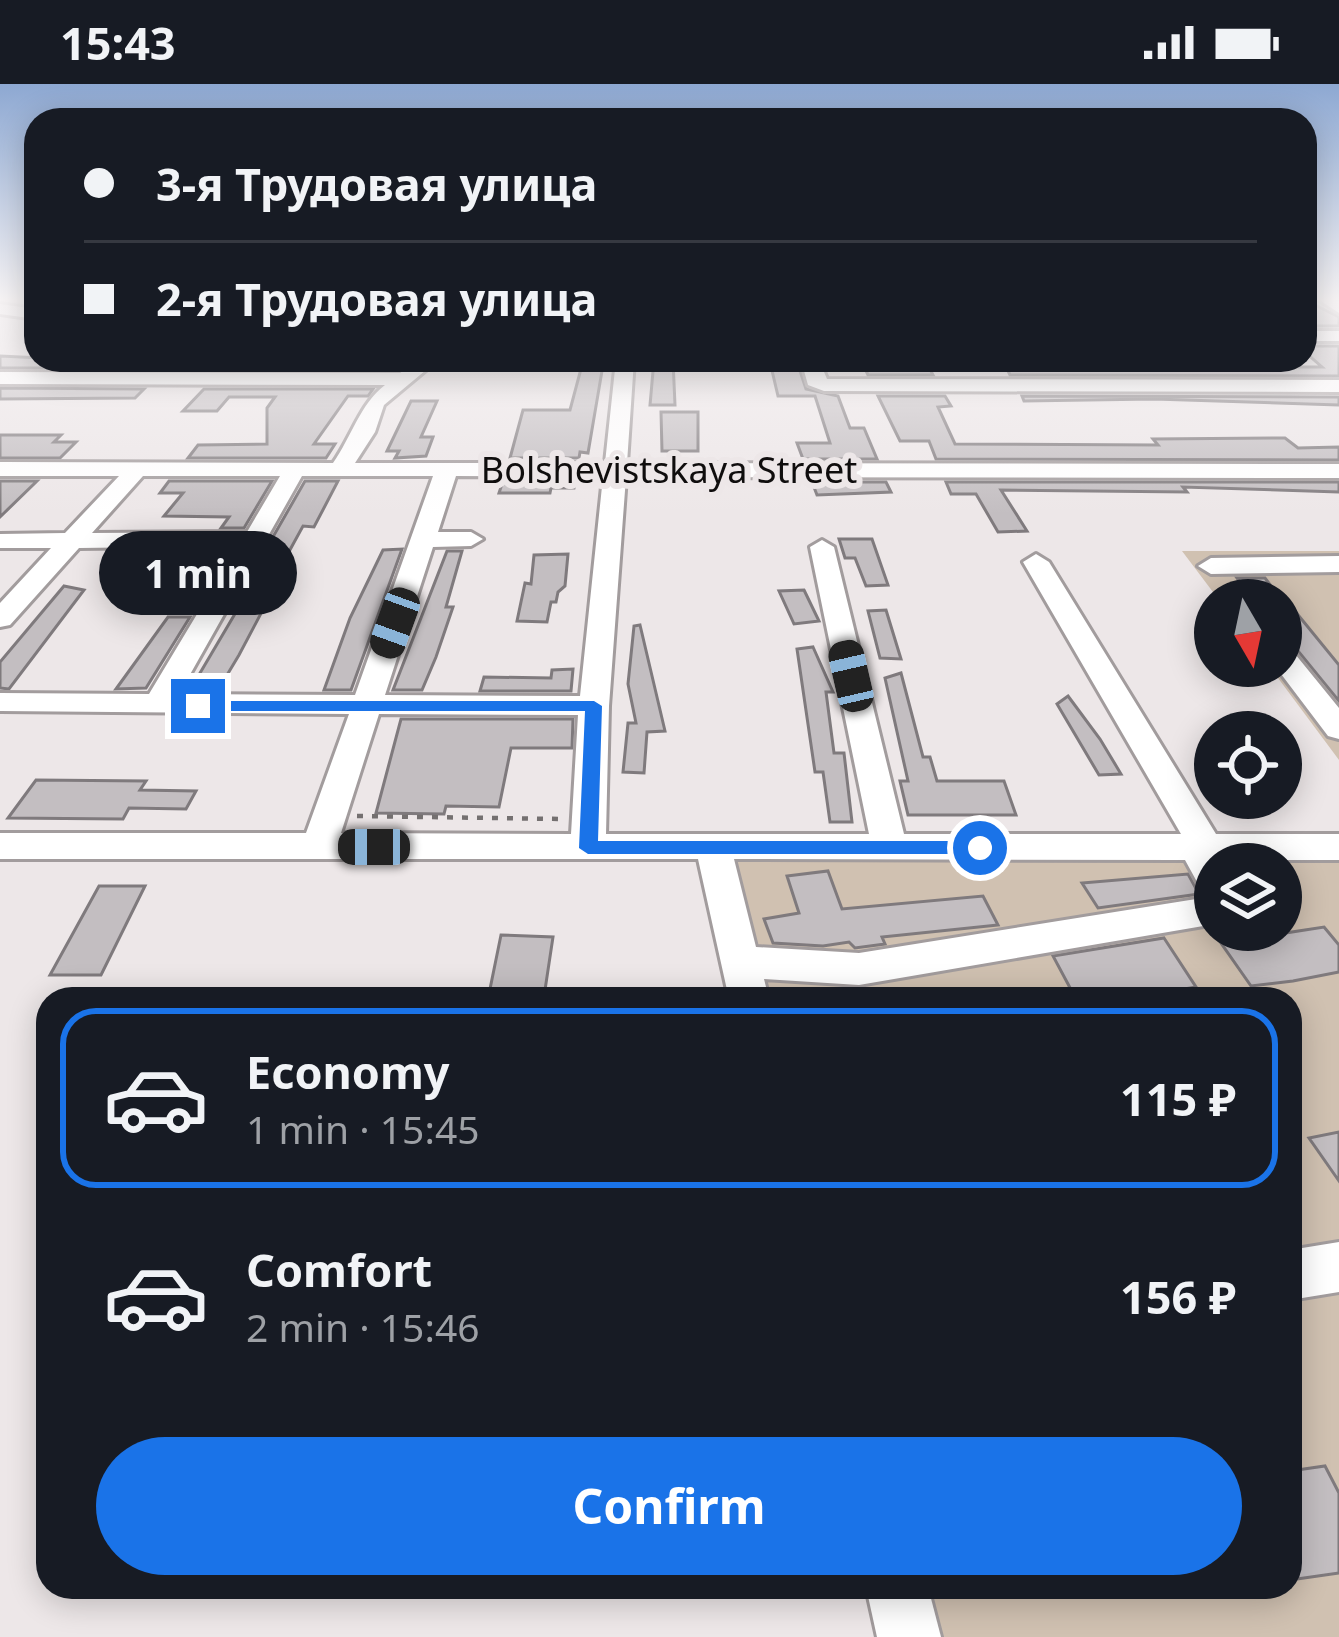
<!DOCTYPE html>
<meta charset="utf-8">
<style>
body{margin:0;font-family:"Noto Sans",sans-serif;background:#242831;color:#f1f3f6;height:100vh;display:flex;flex-direction:column;font-size:45px;white-space:nowrap}
*{box-sizing:border-box;margin:0}
p{font-size:39px;color:#9ea1a6}
.icon{flex:none;width:66px;height:66px;fill:none;stroke:currentColor;stroke-width:2;stroke-linecap:round;stroke-linejoin:round}
.map{position:relative;flex:1;overflow:hidden}
.side{position:absolute;left:36px;top:903px;width:1266px;height:612px;display:flex;flex-direction:column;background:#171b24;border-radius:36px;box-shadow:0 6px 30px #0003}
.side>*{flex:none}
.guide{position:absolute;left:24px;top:24px;width:1293px;height:264px;border-radius:36px;box-shadow:0 6px 30px #0003;display:grid;align-content:center;height:264px;padding:0 60px;background:#171b24}
.needle{width:78px;rotate:171deg}
.buttons{position:absolute;left:1194px;top:495px;display:grid;gap:24px}
.buttons a{display:grid;place-items:center;width:108px;height:108px;border-radius:50%;background:#171b24;box-shadow:0 6px 30px #0003;font-size:60px}
.end{position:absolute;width:54px;height:54px;margin:-27px;border:15px solid #1a73e8;background:#fff;box-shadow:0 0 0 6px #fff}
.from{border-radius:50%}
.bubble{position:absolute;height:84px;border-radius:42px;background:#171b24;box-shadow:0 6px 30px #0003;font-size:39px;font-weight:700;line-height:84px;text-align:center}
.car{position:absolute;width:36px;height:72px;margin:-36px -18px;border-radius:15px;box-shadow:0 0 9px 3px #0007;background:linear-gradient(#222 24%,#8ab4d8 0 40%,#222 0 76%,#8ab4d8 0 86%,#222 0)}
.guide b{display:flex;align-items:center;gap:42px;height:114px;font-size:45px}
.guide b+b{border-top:3px solid #363941}
.guide i{width:30px;height:30px;background:#f1f3f6}
ul{padding:21px 0 0;list-style:none}
li{display:flex;align-items:center;gap:36px;height:180px;margin:0 24px 18px;padding:0 36px;border:6px solid transparent;border-radius:36px}
li div{flex:1}
li b{display:block;font-size:45px}
li em{font-style:normal;font-weight:700}
li.selected{border-color:#1a73e8}
li>.icon{width:108px;height:108px;stroke-width:1.5}
.cta{display:flex;gap:24px;margin-top:auto;padding:24px 60px}
.cta a{flex:1;height:138px;border-radius:72px;background:#1a73e8;color:#fff;font-size:48px;font-weight:700;line-height:138px;text-align:center}
.status{display:flex;justify-content:space-between;align-items:center;height:84px;padding:0 60px;background:#171b24;direction:ltr}
.status svg{height:33px;fill:currentColor}
.map>svg:first-child{display:block}
.green{fill:#d0c1b1;fill-rule:evenodd}
.building{fill:#c3bec1;stroke:#7f7a7d;stroke-width:3}
.lines{fill:none;stroke-linecap:round;stroke-linejoin:round}
.minor-casing{stroke:#a29c9d;stroke-width:6}
.path{stroke:#747070;stroke-width:4.5;stroke-dasharray:6 9;stroke-linecap:butt}
.minor{fill:#fff;fill-rule:evenodd}
.route{fill:#1a73e8}
.labels{text-anchor:middle;dominant-baseline:central;stroke-width:12;stroke-linejoin:round;paint-order:stroke}
.far-street-label{font-size:36px;fill:#0f0d0d;stroke:#ede7e8}
</style>
<div class="status"><b>15:43</b><svg viewBox="0 0 49 12"><path d="M0 12V9h3v3zM5 12V6h3v6zM10 12V3h3v9zM15 12V0h3v12zM26 1h20v11H26zM47 4h2v5h-2z"/></svg></div>
<div class="map">
<svg width="1339" height="1553" viewBox="0 0 1339 1553">
<rect width="100%" height="100%" fill="#ede7e8"/>
<!-- green -->
<g class="green">
<path d="M 1182,467 L 1339,467 L 1339,676 L 1269,582 L 1281,582 L 1281,516 L 1219,516 Z"/>
<path d="M 1339,763 L 1339,1553 L 909,1553 L 897,1503 L 1290,1503 L 1290,915 L 749,915 L 713,764 ZM 1215,780 L 1281,780 L 1281,846 L 1215,846 Z"/>
</g>
<!-- building -->
<g class="building">
<path d="M 1305,216 L 1339,233 L 1339,242 L 1305,242 Z"/>
<path d="M 1305,262 L 1339,262 L 1339,292 L 1010,291 L 1006,283 L 1322,283 L 1305,268 Z"/>
<path d="M 0,272 L 84,276 L 81,279 L 171,278 L 165,284 L 0,284 Z"/>
<path d="M 231,276 L 339,281 L 343,276 L 392,276 L 386,284 L 224,284 Z"/>
<path d="M 654,276 L 673,276 L 675,321 L 650,321 Z"/>
<path d="M 861,276 L 925,276 L 933,291 L 868,291 Z"/>
<path d="M 770,278 L 797,278 L 806,305 L 838,312 L 850,344 L 864,344 L 877,375 L 803,375 L 797,359 L 830,359 L 815,312 L 778,312 Z"/>
<path d="M 582,281 L 603,281 L 588,369 L 580,368 L 579,374 L 510,374 L 523,326 L 570,326 Z"/>
<path d="M 0,304 L 144,305 L 135,314 L 0,315 Z"/>
<path d="M 204,305 L 373,305 L 368,312 L 348,312 L 314,360 L 335,360 L 326,374 L 188,374 L 198,361 L 267,360 L 267,324 L 275,313 L 229,313 L 217,327 L 183,327 Z"/>
<path d="M 878,312 L 945,312 L 951,322 L 938,323 L 955,360 L 1158,361 L 1153,355 L 1285,354 L 1298,364 L 1339,363 L 1339,376 L 936,375 L 929,357 L 900,357 Z"/>
<path d="M 1022,312 L 1339,313 L 1339,321 L 1154,315 L 1024,317 Z"/>
<path d="M 411,317 L 437,317 L 421,353 L 433,353 L 426,372 L 395,374 L 399,367 L 387,367 Z"/>
<path d="M 661,328 L 698,328 L 698,367 L 662,367 Z"/>
<path d="M 0,351 L 61,351 L 54,358 L 76,358 L 60,374 L 0,374 Z"/>
<path d="M 0,397 L 37,397 L 0,433 Z"/>
<path d="M 169,397 L 272,397 L 244,444 L 221,444 L 229,433 L 164,432 L 183,409 L 160,409 Z"/>
<path d="M 305,397 L 338,397 L 314,443 L 303,442 L 280,484 L 262,472 Z"/>
<path d="M 503,397 L 575,397 L 574,404 L 551,404 L 550,409 L 499,409 Z"/>
<path d="M 812,398 L 886,398 L 891,408 L 817,411 Z"/>
<path d="M 946,398 L 1339,398 L 1339,408 L 1183,403 L 1187,408 L 1001,406 L 1027,447 L 998,448 L 976,410 L 951,410 Z"/>
<path d="M 839,455 L 872,455 L 888,501 L 866,502 L 855,474 L 845,474 Z"/>
<path d="M 402,465 L 351,606 L 324,606 L 350,534 L 383,466 Z"/>
<path d="M 447,467 L 462,467 L 446,523 L 453,523 L 436,573 L 422,606 L 393,606 Z"/>
<path d="M 568,470 L 565,502 L 558,508 L 556,518 L 551,518 L 547,538 L 517,537 L 525,499 L 531,500 L 534,471 Z"/>
<path d="M 1237,494 L 1265,494 L 1281,515 L 1281,510 L 1339,581 L 1339,617 L 1294,562 L 1281,558 L 1281,516 L 1253,516 Z"/>
<path d="M 252,501 L 276,501 L 239,571 L 218,606 L 190,606 Z"/>
<path d="M 64,502 L 84,506 L 9,605 L 0,604 L 0,578 Z"/>
<path d="M 804,506 L 819,537 L 794,540 L 779,507 Z"/>
<path d="M 886,526 L 901,575 L 880,574 L 868,527 Z"/>
<path d="M 168,533 L 190,533 L 146,604 L 116,605 Z"/>
<path d="M 640,541 L 665,647 L 647,648 L 644,689 L 623,688 L 628,639 L 636,639 L 628,600 L 634,542 Z"/>
<path d="M 813,563 L 833,608 L 826,608 L 834,669 L 844,669 L 852,738 L 830,738 L 823,688 L 815,688 L 797,565 Z"/>
<path d="M 573,585 L 571,607 L 480,607 L 484,593 L 551,594 L 552,586 Z"/>
<path d="M 901,589 L 923,673 L 930,673 L 937,697 L 1004,697 L 1016,731 L 908,731 L 900,697 L 908,697 L 885,594 Z"/>
<path d="M 1068,612 L 1100,655 L 1121,690 L 1099,691 L 1057,620 Z"/>
<path d="M 401,635 L 573,635 L 572,664 L 511,664 L 499,723 L 446,722 L 444,730 L 376,729 Z"/>
<path d="M 36,696 L 146,697 L 140,706 L 196,707 L 186,725 L 129,724 L 123,735 L 8,734 Z"/>
<path d="M 828,787 L 842,825 L 983,812 L 998,841 L 882,853 L 885,860 L 855,864 L 849,858 L 823,862 L 773,859 L 764,835 L 799,829 L 787,792 Z"/>
<path d="M 1188,790 L 1199,810 L 1098,824 L 1082,799 Z"/>
<path d="M 99,802 L 145,802 L 101,891 L 50,891 Z"/>
<path d="M 1324,843 L 1339,861 L 1339,888 L 1293,897 L 1251,902 L 1221,859 Z"/>
<path d="M 501,851 L 553,853 L 545,906 L 490,905 Z"/>
<path d="M 1164,854 L 1196,903 L 1126,915 L 1076,915 L 1053,872 Z"/>
<path d="M 1339,1048 L 1339,1097 L 1309,1054 Z"/>
<path d="M 1325,1382 L 1339,1409 L 1339,1489 L 1290,1496 L 1290,1387 Z"/>
</g>
<g class="lines">
<!-- minor casing -->
<g class="minor-casing">
<g id="minor">
<path d="M 1315,213 L 1339,217 L 1339,229 Z"/>
<path d="M 0,220 L 36,225 L 36,235 L 0,230 Z"/>
<rect x="1305" y="247" width="34" height="10"/>
<path d="M 418,276 L 438,276 L 384,321 L 375,348 L 355,379 L 605,379 L 616,276 L 634,276 L 627,379 L 1339,380 L 1339,394 L 626,393 L 609,622 L 606,750 L 869,750 L 810,463 L 822,456 L 834,463 L 904,750 L 1181,750 L 1023,478 L 1036,470 L 1049,478 L 1216,750 L 1339,750 L 1339,776 L 1221,776 L 1223,780 L 1215,780 L 1215,811 L 1202,807 L 1185,776 L 734,775 L 756,863 L 859,869 L 1215,812 L 1215,840 L 859,901 L 764,895 L 769,915 L 729,915 L 698,775 L 0,775 L 0,749 L 306,749 L 349,630 L 0,627 L 0,609 L 149,610 L 238,462 L 79,464 L 10,541 L 0,543 L 0,519 L 51,464 L 0,464 L 0,450 L 65,449 L 119,392 L 0,392 L 0,378 L 333,379 C 352,352 360,320 385,301 L 0,300 L 0,288 L 400,289 ZM 143,392 L 280,392 L 247,448 L 92,449 ZM 302,392 L 433,392 L 355,611 L 179,610 ZM 456,392 L 603,393 L 580,612 L 385,611 L 433,463 L 471,462 L 483,455 L 471,448 L 438,448 ZM 379,630 L 578,631 L 571,750 L 341,749 Z"/>
<path d="M 801,276 L 819,276 L 827,295 L 1339,296 L 1339,308 L 824,307 L 808,301 Z"/>
<path d="M 1339,472 L 1339,488 L 1211,490 L 1198,482 L 1211,474 Z"/>
<path d="M 1281,562 L 1291,565 L 1339,624 L 1339,655 L 1328,652 L 1275,582 L 1281,582 Z"/>
<path d="M 1339,1158 L 1339,1208 L 1290,1216 L 1290,1166 Z"/>
<path d="M 866,1503 L 928,1503 L 941,1553 L 877,1553 Z"/>
</g>
</g>
<!-- path -->
<path class="path" d="M 357,732 L 561,735"/>
<!-- minor -->
<use href="#minor" class="minor"/>
</g>
<!-- sky -->
<linearGradient id="sky" x2="0" y2="1"><stop stop-color="#8da8d2"/><stop offset="0.5" stop-color="#f7f4f5"/><stop offset="1" stop-color="#f7f4f5" stop-opacity="0"/></linearGradient>
<rect width="1339" height="430" fill="url(#sky)"/>
<!-- route -->
<path class="route" d="M 594,617 L 602,622 L 598,757 L 980,757 L 989,764 L 980,770 L 588,770 L 579,764 L 585,627 L 198,627 L 190,622 L 198,617 Z"/>
<g class="labels">
<!-- far-street labels -->
<g class="far-street-label">
<text x="669" y="385">Bolshevistskaya Street</text>
</g>
</g>
</svg>
<div class="buttons">
<a><svg class="needle" viewBox="-14 -14 28 28"><path d="M0-13l5 13h-10z" fill="#e53935"/><path d="M0 13l5-13h-10z" fill="#9ea1a6"/></svg></a>
<a><svg class="icon" aria-label="locate" viewBox="0 0 24 24"><circle cx="12" cy="12" r="6"/><path d="M12 2v4M12 18v4M2 12h4M18 12h4"/></svg></a>
<a><svg class="icon" aria-label="layers" viewBox="0 0 24 24"><path d="M12 4l9 5-9 5-9-5zM3 14l9 5 9-5"/></svg></a>
</div>
<i class="end from" style="left:980px;top:764px"></i>
<i class="end" style="left:198px;top:622px"></i>
<div class="bubble" style="left:99px;top:447px;width:198px">1 min</div>
<i class="car" style="left:395px;top:539px;rotate:200deg"></i>
<i class="car" style="left:851px;top:592px;rotate:347deg"></i>
<i class="car" style="left:374px;top:763px;rotate:270deg"></i>
<div class="guide">
<b><i class="from"></i>3-я Трудовая улица</b>
<b><i></i>2-я Трудовая улица</b>
</div>
<section class="side">
<ul>
<li class="selected"><svg class="icon" aria-label="car" viewBox="0 0 24 24"><path d="M5 17H2v-5l4-1 3-4h7l3 4 3 1v5h-3M9 17h6M6 11h13"/><circle cx="7" cy="17" r="2"/><circle cx="17" cy="17" r="2"/></svg><div><b>Economy</b><p>1 min · 15:45</p></div><em>115 ₽</em></li>
<li><svg class="icon" aria-label="car" viewBox="0 0 24 24"><path d="M5 17H2v-5l4-1 3-4h7l3 4 3 1v5h-3M9 17h6M6 11h13"/><circle cx="7" cy="17" r="2"/><circle cx="17" cy="17" r="2"/></svg><div><b>Comfort</b><p>2 min · 15:46</p></div><em>156 ₽</em></li>
</ul>
<div class="cta"><a>Confirm</a></div>
</section>
</div>
